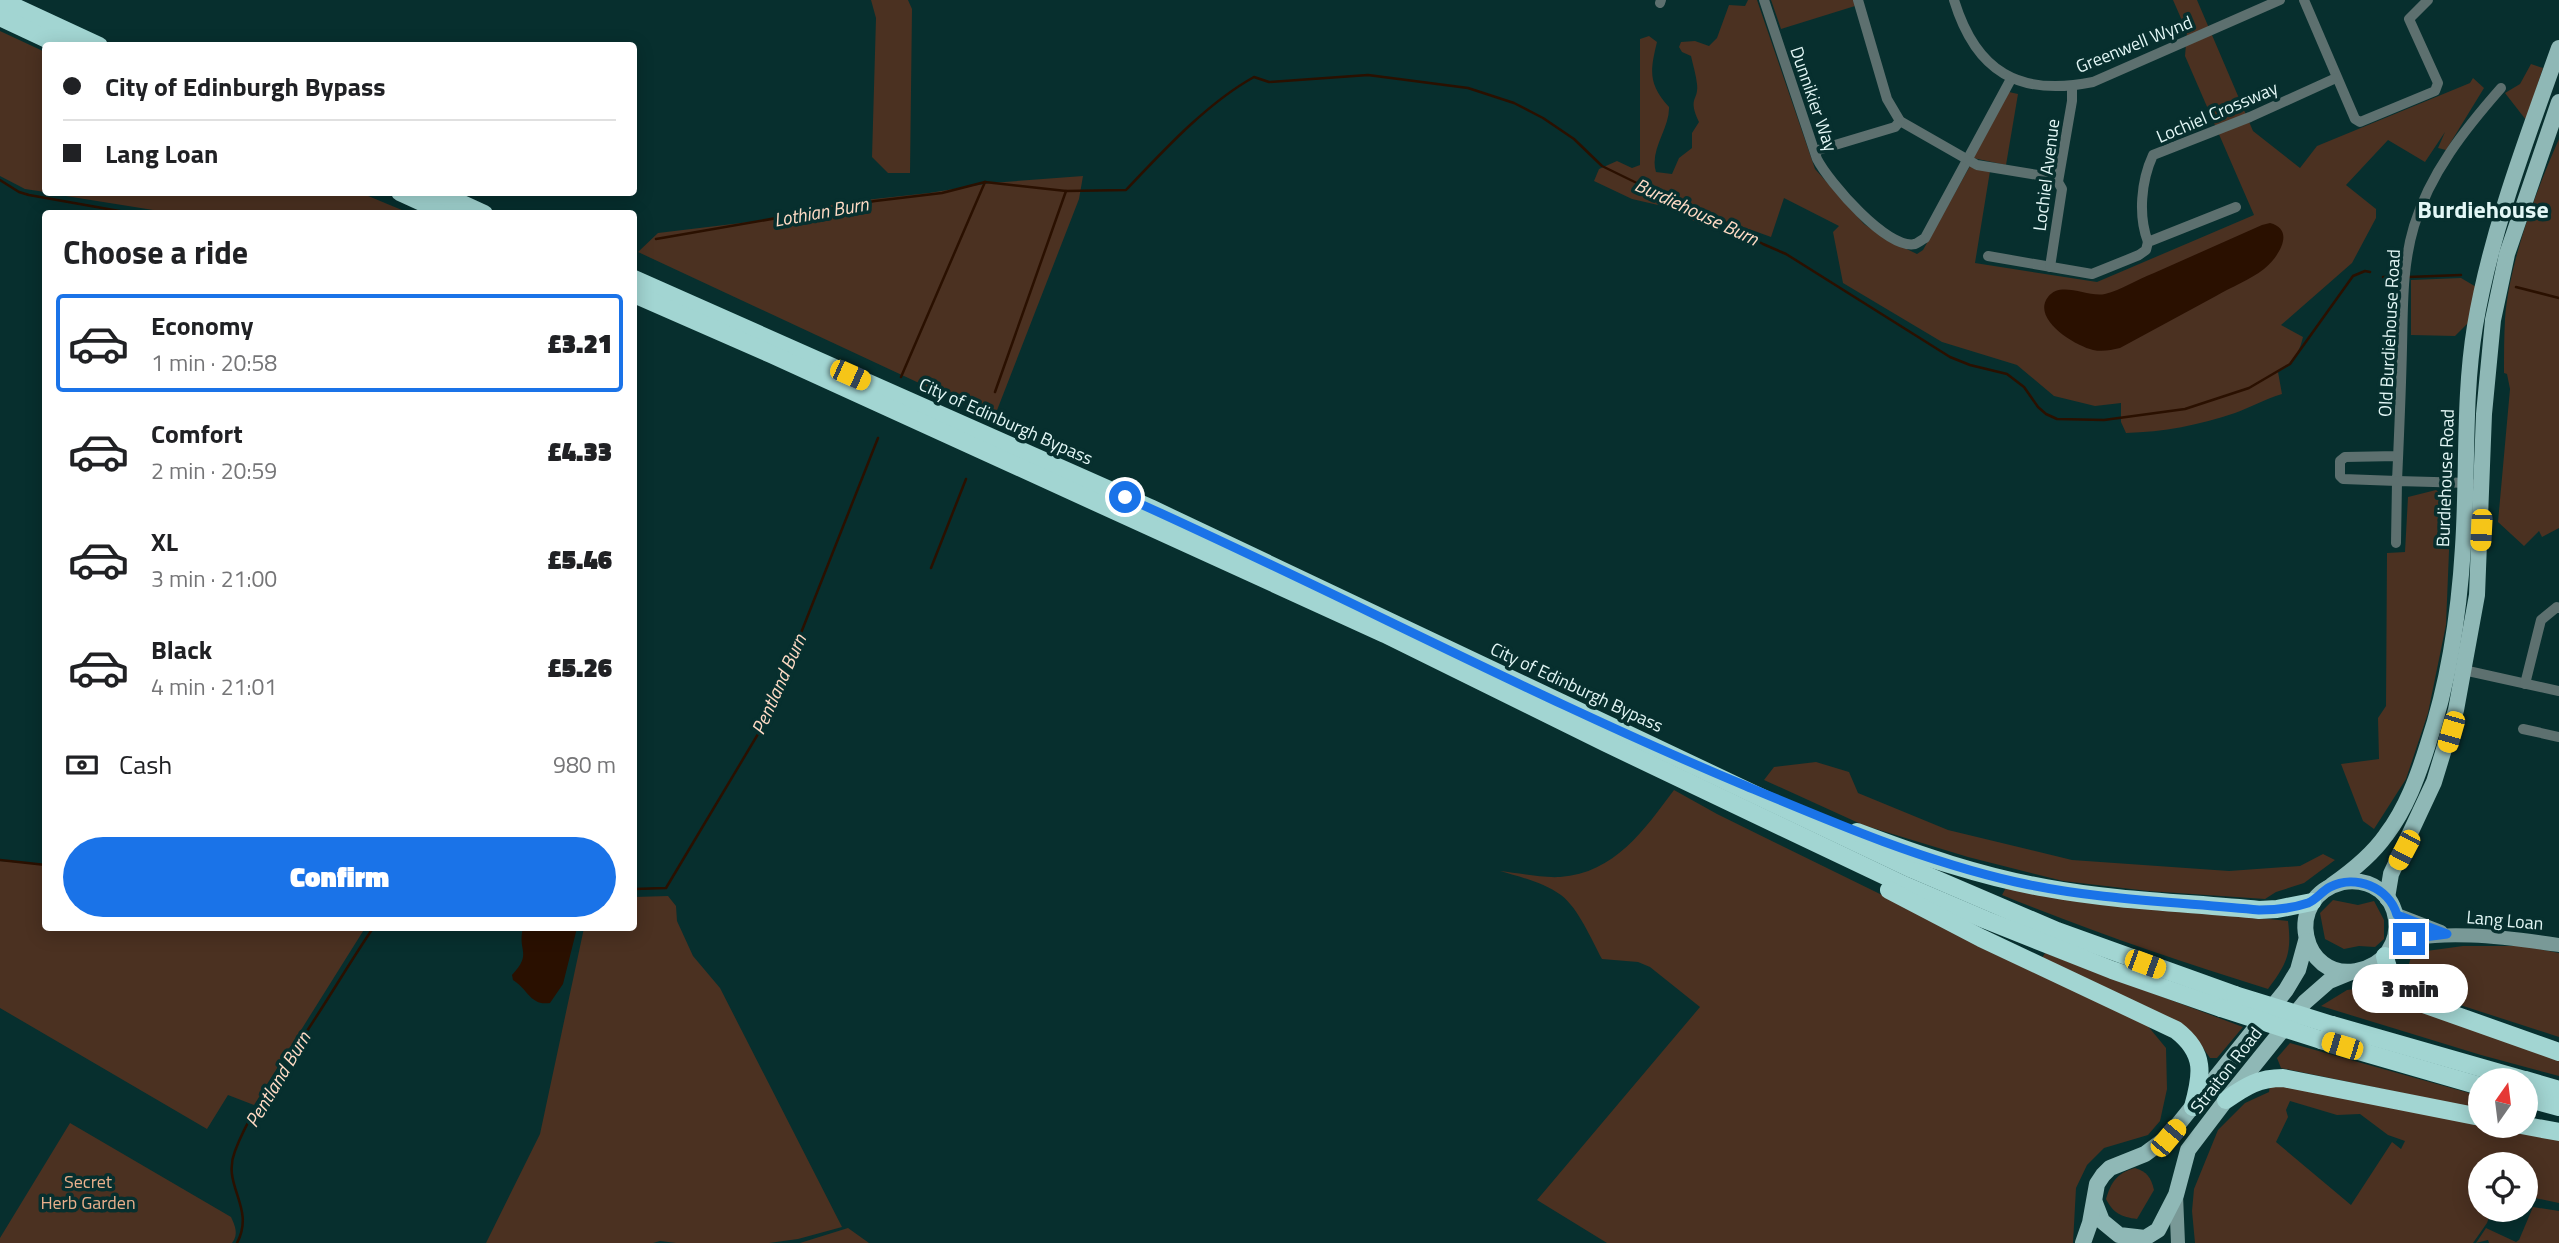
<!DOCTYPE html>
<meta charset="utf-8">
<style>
body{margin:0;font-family:"Titillium Web",sans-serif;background:#f6f6f6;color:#202124;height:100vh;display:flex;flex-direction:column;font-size:26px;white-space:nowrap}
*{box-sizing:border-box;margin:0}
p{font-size:23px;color:#757577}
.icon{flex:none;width:38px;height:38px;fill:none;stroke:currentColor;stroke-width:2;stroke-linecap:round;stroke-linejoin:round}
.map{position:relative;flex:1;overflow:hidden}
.drawer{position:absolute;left:42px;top:210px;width:595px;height:721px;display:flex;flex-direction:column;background:#fff;border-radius:7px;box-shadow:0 4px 18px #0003}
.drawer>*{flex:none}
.top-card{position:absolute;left:42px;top:42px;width:595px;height:154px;border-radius:7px;box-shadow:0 4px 18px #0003;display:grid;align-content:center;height:154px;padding:0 21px;background:#fff}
.needle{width:46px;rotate:14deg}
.tools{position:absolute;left:2468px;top:1068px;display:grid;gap:14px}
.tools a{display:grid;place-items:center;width:70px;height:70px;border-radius:50%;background:#fff;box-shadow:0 4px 18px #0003;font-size:35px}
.end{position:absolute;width:32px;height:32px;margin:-16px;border:9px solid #1a73e8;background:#fff;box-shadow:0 0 0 4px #fff}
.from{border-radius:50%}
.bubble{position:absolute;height:49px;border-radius:24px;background:#fff;box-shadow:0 4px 18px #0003;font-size:23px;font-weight:800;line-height:49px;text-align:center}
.car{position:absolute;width:21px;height:42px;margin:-21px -10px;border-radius:9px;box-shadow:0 0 5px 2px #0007;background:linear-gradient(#f5c518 24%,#345 0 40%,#f5c518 0 76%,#345 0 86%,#f5c518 0)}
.top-card b{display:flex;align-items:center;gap:24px;height:66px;font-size:26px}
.top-card b+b{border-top:2px solid #e0e0e0}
.top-card i{width:18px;height:18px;background:#202124}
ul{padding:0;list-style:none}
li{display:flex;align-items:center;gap:21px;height:98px;margin:0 14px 10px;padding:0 7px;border:4px solid transparent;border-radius:7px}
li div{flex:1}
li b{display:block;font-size:26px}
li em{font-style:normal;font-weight:800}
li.selected{border-color:#1a73e8}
li>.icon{width:63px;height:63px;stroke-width:1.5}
h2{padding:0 21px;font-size:32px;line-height:84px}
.pay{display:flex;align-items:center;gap:18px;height:77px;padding:0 21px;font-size:26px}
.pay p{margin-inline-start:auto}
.button{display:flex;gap:14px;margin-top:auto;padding:14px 21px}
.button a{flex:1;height:80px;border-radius:42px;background:#1a73e8;color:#fff;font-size:28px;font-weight:800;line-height:80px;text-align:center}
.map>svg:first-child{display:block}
.green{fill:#4b3121;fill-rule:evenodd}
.water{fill:#2a1000}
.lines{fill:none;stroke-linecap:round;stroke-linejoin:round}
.stream{stroke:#2a1000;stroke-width:2.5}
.street{stroke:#5d706f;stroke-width:10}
.secondary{stroke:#799997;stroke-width:14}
.primary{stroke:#8fb8b6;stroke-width:16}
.highway{stroke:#a2d5d2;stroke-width:18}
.highway-bridge{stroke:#a2d5d2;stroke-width:18}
.route{stroke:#1a73e8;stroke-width:9}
.labels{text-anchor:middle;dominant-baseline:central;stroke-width:7;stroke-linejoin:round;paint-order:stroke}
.street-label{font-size:18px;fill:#e3f7f6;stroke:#072f2e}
.park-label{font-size:18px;fill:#e9b08c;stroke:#072f2e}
.water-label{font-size:19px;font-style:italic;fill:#ffdbc5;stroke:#072f2e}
.district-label{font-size:24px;font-weight:bold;fill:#e3f7f6;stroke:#072f2e}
</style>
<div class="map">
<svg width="2559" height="1243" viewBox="0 0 2559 1243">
<rect width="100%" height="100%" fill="#072f2e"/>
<!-- green -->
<g class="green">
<path d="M 871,0 L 908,0 L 912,9 L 910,173 L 888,173 L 872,157 L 876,18 Z"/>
<path d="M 1748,0 L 1757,0 L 1815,169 L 1864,224 L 1888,240 L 1917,254 L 1923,250 L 1970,166 L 1990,171 L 1975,263 L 2097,282 L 2254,215 L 2185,56 L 2187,32 L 2173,0 L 2197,0 L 2253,131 L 2300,168 L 2317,146 L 2470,83 L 2473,78 L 2484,88 L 2446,150 L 2438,148 L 2445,132 L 2425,162 L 2388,140 L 2346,185 L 2376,209 L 2376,218 L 2352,263 L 2281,325 L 2303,337 C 2299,354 2293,363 2278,372 L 2282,394 C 2265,399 2251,407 2235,413 C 2200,425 2163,432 2126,433 L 2121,422 L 2121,403 L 2095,406 L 2054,396 L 2017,365 L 1942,342 L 1843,283 L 1833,232 L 1839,226 L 1784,198 L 1771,237 L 1749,229 L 1701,225 L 1671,208 L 1632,199 L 1594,181 L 1599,169 L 1617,161 L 1632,168 L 1640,165 L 1640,39 L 1649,36 L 1657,42 C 1650,71 1648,84 1669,107 C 1670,128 1649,150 1656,172 L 1672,174 L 1679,158 L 1692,148 L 1692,133 L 1699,122 C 1687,97 1699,101 1697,84 C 1696,75 1693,65 1691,56 L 1682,52 L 1679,47 L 1681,42 L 1695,41 L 1709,46 L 1717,38 L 1729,5 L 1745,6 Z"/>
<path d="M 1771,0 L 1853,0 L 1855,6 L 1781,29 Z"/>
<path d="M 0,31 L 45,52 L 45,192 L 25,189 L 0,176 Z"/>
<path d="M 2531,64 L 2543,68 L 2526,120 L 2505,93 L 2520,84 Z"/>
<path d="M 2009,92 L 2018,94 L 2006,165 L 1973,158 Z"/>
<path d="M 2559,139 L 2559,528 L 2542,537 L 2539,531 L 2524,546 L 2498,522 L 2510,389 L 2507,374 L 2504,373 C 2504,355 2504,337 2505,319 C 2509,263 2536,191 2559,139 Z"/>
<path d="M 1083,176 L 1079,199 L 994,418 L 638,252 L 658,233 L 798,216 L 838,203 L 929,193 L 991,183 Z"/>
<path d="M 47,193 L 361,193 L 409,213 L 172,213 Z"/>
<path d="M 2461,278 L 2478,288 L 2470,321 L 2455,336 L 2411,335 L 2411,280 Z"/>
<path d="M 2436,490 L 2451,502 L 2446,625 L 2428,713 L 2406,779 L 2374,829 L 2363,821 L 2341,764 L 2379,759 L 2378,718 L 2386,706 L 2387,553 L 2405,552 L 2408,497 Z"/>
<path d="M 1816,762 L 1849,772 L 1858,793 L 1948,830 L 2072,860 L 2229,871 L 2300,866 L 2323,854 L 2335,860 L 2304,883 L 2276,892 L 2265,899 L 2148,891 L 2063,881 L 1968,857 L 1863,825 L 1764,780 L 1774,767 Z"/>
<path d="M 1674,790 L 1717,814 L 2147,1025 L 2166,1048 L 2167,1089 L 2160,1121 L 2148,1135 L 2104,1148 L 2087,1165 L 2076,1188 L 2073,1243 L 1607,1243 L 1537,1200 L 1700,1007 L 1650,967 L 1638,962 L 1602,959 C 1591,939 1579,909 1561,895 C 1543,882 1520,877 1500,871 C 1519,873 1541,878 1560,877 C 1615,873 1644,830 1674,790 Z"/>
<path d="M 0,861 L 45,865 L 46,928 L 365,928 L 254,1105 L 228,1095 L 207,1129 L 0,1008 Z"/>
<path d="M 2008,884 L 2062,897 L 2288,921 C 2292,953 2287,964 2268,989 C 2178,961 2090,931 2002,895 Z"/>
<path d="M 668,896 L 676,906 L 677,921 L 693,956 L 720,988 L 842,1227 L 798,1239 L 769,1243 L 676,1243 L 660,1241 L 653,1243 L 486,1243 L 540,1134 L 584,928 L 634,928 L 634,897 Z"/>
<path d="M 2333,900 L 2358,905 L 2374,901 L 2384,920 L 2384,939 L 2375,947 L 2359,946 L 2344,949 L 2325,939 L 2320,913 Z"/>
<path d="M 2463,946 L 2524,946 L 2559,953 L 2559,1037 L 2420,992 C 2401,978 2407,974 2412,953 Z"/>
<path d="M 2045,953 L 2243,1027 L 2217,1058 L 2210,1058 L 2194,1035 L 2179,1024 L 2041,960 Z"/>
<path d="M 2371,987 L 2397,994 L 2559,1056 L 2559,1076 L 2481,1055 L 2321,1006 L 2347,990 Z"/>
<path d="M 2290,1043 L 2480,1096 L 2480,1109 L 2281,1068 L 2277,1058 Z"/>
<path d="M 2270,1085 L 2301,1086 L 2480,1125 L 2493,1125 L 2559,1139 L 2559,1203 L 2525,1196 L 2525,1164 L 2480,1164 L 2480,1191 L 2476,1199 L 2480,1201 L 2480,1209 L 2492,1209 L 2487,1223 L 2473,1243 L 2195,1243 L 2192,1211 L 2194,1189 L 2218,1130 L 2245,1103 L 2269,1092 ZM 2290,1101 L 2337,1115 L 2360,1114 L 2388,1135 L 2405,1141 L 2401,1149 L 2392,1142 L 2351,1205 L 2276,1142 L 2288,1117 L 2286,1110 Z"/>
<path d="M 70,1123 L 231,1217 C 235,1226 239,1234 232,1243 L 0,1243 L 0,1238 Z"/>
<path d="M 2135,1168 C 2147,1172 2151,1177 2154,1190 L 2137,1219 C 2121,1217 2113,1213 2106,1199 C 2111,1182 2117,1173 2135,1168 Z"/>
<path d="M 2533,1207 L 2559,1211 L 2559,1243 L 2489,1243 L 2488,1240 L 2476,1243 L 2486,1228 L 2516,1242 L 2519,1240 Z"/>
<path d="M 848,1228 L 869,1243 L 798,1243 L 800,1243 Z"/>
</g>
<!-- water -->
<g class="water">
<path d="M 2270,223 C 2297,230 2277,259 2264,269 C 2250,280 2231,287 2216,296 C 2184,313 2152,331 2120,348 C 2111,350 2103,352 2093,350 C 2075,346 2031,319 2048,297 C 2061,280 2088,298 2105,294 C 2121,290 2138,279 2154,273 C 2190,257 2226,241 2262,225 Z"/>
<path d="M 523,928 L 577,928 L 563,984 L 550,1003 C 530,1006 528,989 513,980 L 512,975 C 533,953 517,951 523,928 Z"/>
</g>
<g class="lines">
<!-- stream -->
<g class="stream">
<path d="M 0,180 L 19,192 L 29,195 L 136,214"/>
<path d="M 656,239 L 875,201 L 942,193 L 985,182 L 1066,191 L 1126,190 C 1163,151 1207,103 1254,77 L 1269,82 L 1368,75 L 1468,88 L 1514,103 L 1543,118 L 1574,139 L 1602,166 L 1696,212 L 1723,221 L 1763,244 L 1786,254 L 1950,357 L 1970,365 L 2007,374 L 2024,387 L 2038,407 L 2046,414 L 2057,419 L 2104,420 L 2185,409 L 2249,388 L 2290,364 L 2353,276 L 2365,271 L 2370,272"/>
<path d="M 2383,277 L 2401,277"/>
<path d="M 2408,277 L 2461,275"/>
<path d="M 2516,287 L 2559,298"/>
<path d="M 901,377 L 985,182"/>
<path d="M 995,392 L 1066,191"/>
<path d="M 931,568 L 966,479"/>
<path d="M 0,860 L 46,865"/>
<path d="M 634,889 L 666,888 L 767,719 L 878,438"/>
<path d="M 237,1243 C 256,1207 221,1186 235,1151 C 250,1111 278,1075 301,1040 C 326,1003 348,965 373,928"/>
</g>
<!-- street -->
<g class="street">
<path d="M 1764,0 L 1817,159 C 1829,182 1887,250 1915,244 C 1918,243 1922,240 1925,238 L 2011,79"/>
<path d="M 1858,0 L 1887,99 L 1900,121 L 1977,165 L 2050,177 L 2058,182"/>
<path d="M 1954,0 C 1976,72 2019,97 2093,82 L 2280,0"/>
<path d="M 2304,0 L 2355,119 L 2360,122 L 2435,91 L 2438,83 L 2409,19 L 2428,0"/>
<path d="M 1660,3 L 1661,0"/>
<path d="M 1815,151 L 1895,127 L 1900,121"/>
<path d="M 2148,242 C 2138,216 2141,181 2153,155 L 2250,117 L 2336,78"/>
<path d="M 1988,256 L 2092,274 L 2139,255 L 2146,250 L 2148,242 L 2236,207"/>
<path d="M 2050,267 L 2062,189 L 2058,182 L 2072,101 L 2072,86"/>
<path d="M 2398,456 L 2345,457 L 2340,461 L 2340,476 L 2343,479 L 2397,481 C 2399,437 2401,392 2402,348 C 2403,307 2402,266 2414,226 C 2430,173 2465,129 2501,88"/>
<path d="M 2396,543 L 2397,481 L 2470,483"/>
<path d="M 2459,669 L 2559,691"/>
<path d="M 2525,684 L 2541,620 L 2557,607 L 2559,608"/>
<path d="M 2523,729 L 2559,737"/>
</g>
<!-- secondary -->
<g class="secondary">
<path d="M 2397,915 L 2441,932"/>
<path d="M 2391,948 C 2424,925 2518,939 2559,945"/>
<path d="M 2176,1195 L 2178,1243"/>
</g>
<!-- primary -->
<g class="primary">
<path d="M 2343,882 C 2406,873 2417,960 2356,971 C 2303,981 2281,898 2343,882 Z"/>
<path d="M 2332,885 C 2352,871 2372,855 2386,835 C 2406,809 2418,776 2428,744 C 2449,681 2459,614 2463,547 C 2468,473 2463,399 2475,326 C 2491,231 2527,138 2559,48"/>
<path d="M 2387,898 L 2391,874 L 2434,782 L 2456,710 L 2477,595 L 2484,414 L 2493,320 L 2507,254 L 2559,102"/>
<path d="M 2095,1203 L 2102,1221 L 2119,1235 L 2145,1238 L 2158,1230 L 2176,1195 L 2188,1150 L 2226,1100 L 2305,1002 L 2329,981 L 2351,972"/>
<path d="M 2083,1243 L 2090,1223 L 2097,1184 L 2103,1175 L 2110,1168 L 2145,1154 L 2168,1137 L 2286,990 L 2298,970 L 2306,941"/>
</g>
<!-- highway -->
<g class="highway">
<path d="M 0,0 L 99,46"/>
<path d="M 0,17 L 62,46"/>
<path d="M 400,192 L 448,214"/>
<path d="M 436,192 L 484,214"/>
<path d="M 634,279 L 1150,508 L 1912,869 L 2057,931 L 2235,995"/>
<path d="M 634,294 L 771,354 L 1385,634 L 1606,743 L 1904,885 L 1986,920 L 2112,970 L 2221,1008"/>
<path d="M 1857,832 C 1918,855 1982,877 2046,888 C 2116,901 2189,903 2259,910 L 2277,909 L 2312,902"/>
<path d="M 1889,890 L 1981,938 L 2176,1030 C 2206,1053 2202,1075 2193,1107"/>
<path d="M 2385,956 C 2389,977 2397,990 2415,1001 L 2559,1052"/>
<path d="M 2332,1025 L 2524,1080"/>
<path d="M 2321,1040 L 2480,1086"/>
<path d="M 2525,1080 L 2559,1090"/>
<path d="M 2525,1098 L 2559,1107"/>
<path d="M 2226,1100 C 2246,1086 2259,1078 2283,1078 L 2480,1117"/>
<path d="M 2521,1125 L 2559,1132"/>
</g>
<!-- highway-bridge -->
<g class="highway-bridge">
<path d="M 2235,995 L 2332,1025"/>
<path d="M 2221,1008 L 2321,1040"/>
</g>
</g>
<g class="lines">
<!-- route -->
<path class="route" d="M 1125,497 C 1333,590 1535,698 1746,786 C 1834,823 1923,861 2016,882 C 2096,900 2179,902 2259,910 C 2275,910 2293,908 2308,903 C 2316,900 2322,891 2330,887 C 2355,874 2389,887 2397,915 L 2447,934 L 2409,939"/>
</g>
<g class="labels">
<!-- street labels -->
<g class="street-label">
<text transform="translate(2134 44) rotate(-22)">Greenwell Wynd</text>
<text transform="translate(1814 99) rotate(71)">Dunnikier Way</text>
<text transform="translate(2217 112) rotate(-23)">Lochiel Crossway</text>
<text transform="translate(2046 175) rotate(-83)">Lochiel Avenue</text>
<text transform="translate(2389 333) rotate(-87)">Old Burdiehouse Road</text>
<text transform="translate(1006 421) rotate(24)">City of Edinburgh Bypass</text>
<text transform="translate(2445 478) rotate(-88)">Burdiehouse Road</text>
<text transform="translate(1577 687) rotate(25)">City of Edinburgh Bypass</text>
<text transform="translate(2505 920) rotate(5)">Lang Loan</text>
<text transform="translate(2226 1070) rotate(-52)">Straiton Road</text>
</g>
<!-- park labels -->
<g class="park-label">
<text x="88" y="1181">Secret<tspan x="88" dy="21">Herb Garden</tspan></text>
</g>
<!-- water labels -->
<g class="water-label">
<text transform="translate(821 211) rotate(-10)">Lothian Burn</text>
<text transform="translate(1697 211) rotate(25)">Burdiehouse Burn</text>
<text transform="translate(778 684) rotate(-66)">Pentland Burn</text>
<text transform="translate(277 1079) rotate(-59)">Pentland Burn</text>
</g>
<!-- district labels -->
<g class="district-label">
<text x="2483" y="209">Burdiehouse</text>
</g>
</g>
</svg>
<div class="tools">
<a><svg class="needle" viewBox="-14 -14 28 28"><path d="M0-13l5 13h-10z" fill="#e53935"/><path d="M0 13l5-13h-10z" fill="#757577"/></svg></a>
<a><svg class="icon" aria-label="locate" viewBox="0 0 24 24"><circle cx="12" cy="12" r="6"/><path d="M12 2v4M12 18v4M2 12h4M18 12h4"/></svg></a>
</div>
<i class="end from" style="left:1125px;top:497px"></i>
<i class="end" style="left:2409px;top:939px"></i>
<div class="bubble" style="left:2352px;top:964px;width:116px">3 min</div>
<i class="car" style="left:850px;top:375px;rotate:114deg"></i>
<i class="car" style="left:2481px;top:530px;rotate:183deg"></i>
<i class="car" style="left:2451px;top:732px;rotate:196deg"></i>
<i class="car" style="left:2404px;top:850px;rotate:208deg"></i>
<i class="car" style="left:2145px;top:964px;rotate:110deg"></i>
<i class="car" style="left:2342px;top:1046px;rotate:287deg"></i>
<i class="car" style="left:2168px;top:1138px;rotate:40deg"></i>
<div class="top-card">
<b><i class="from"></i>City of Edinburgh Bypass</b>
<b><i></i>Lang Loan</b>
</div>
<section class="drawer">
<h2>Choose a ride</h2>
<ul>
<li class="selected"><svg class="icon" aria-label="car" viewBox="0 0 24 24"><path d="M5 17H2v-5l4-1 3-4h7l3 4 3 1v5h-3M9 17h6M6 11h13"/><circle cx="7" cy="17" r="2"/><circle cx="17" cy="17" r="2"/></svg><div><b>Economy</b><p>1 min · 20:58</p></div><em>£3.21</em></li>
<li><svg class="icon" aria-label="car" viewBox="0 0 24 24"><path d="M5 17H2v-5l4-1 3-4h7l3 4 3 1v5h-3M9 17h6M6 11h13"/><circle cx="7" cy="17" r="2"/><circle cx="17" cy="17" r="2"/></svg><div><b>Comfort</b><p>2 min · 20:59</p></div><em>£4.33</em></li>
<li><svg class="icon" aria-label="car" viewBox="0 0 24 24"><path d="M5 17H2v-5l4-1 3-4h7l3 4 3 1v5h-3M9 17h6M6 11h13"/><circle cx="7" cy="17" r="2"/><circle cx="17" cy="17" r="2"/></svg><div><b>XL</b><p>3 min · 21:00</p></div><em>£5.46</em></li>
<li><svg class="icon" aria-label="car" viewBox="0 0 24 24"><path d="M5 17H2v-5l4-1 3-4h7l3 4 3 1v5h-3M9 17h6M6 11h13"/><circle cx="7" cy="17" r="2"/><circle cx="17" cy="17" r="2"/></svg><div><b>Black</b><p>4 min · 21:01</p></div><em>£5.26</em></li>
</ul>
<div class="pay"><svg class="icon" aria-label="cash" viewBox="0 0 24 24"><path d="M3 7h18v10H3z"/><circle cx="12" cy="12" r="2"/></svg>Cash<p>980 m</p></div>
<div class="button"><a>Confirm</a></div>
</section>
</div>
